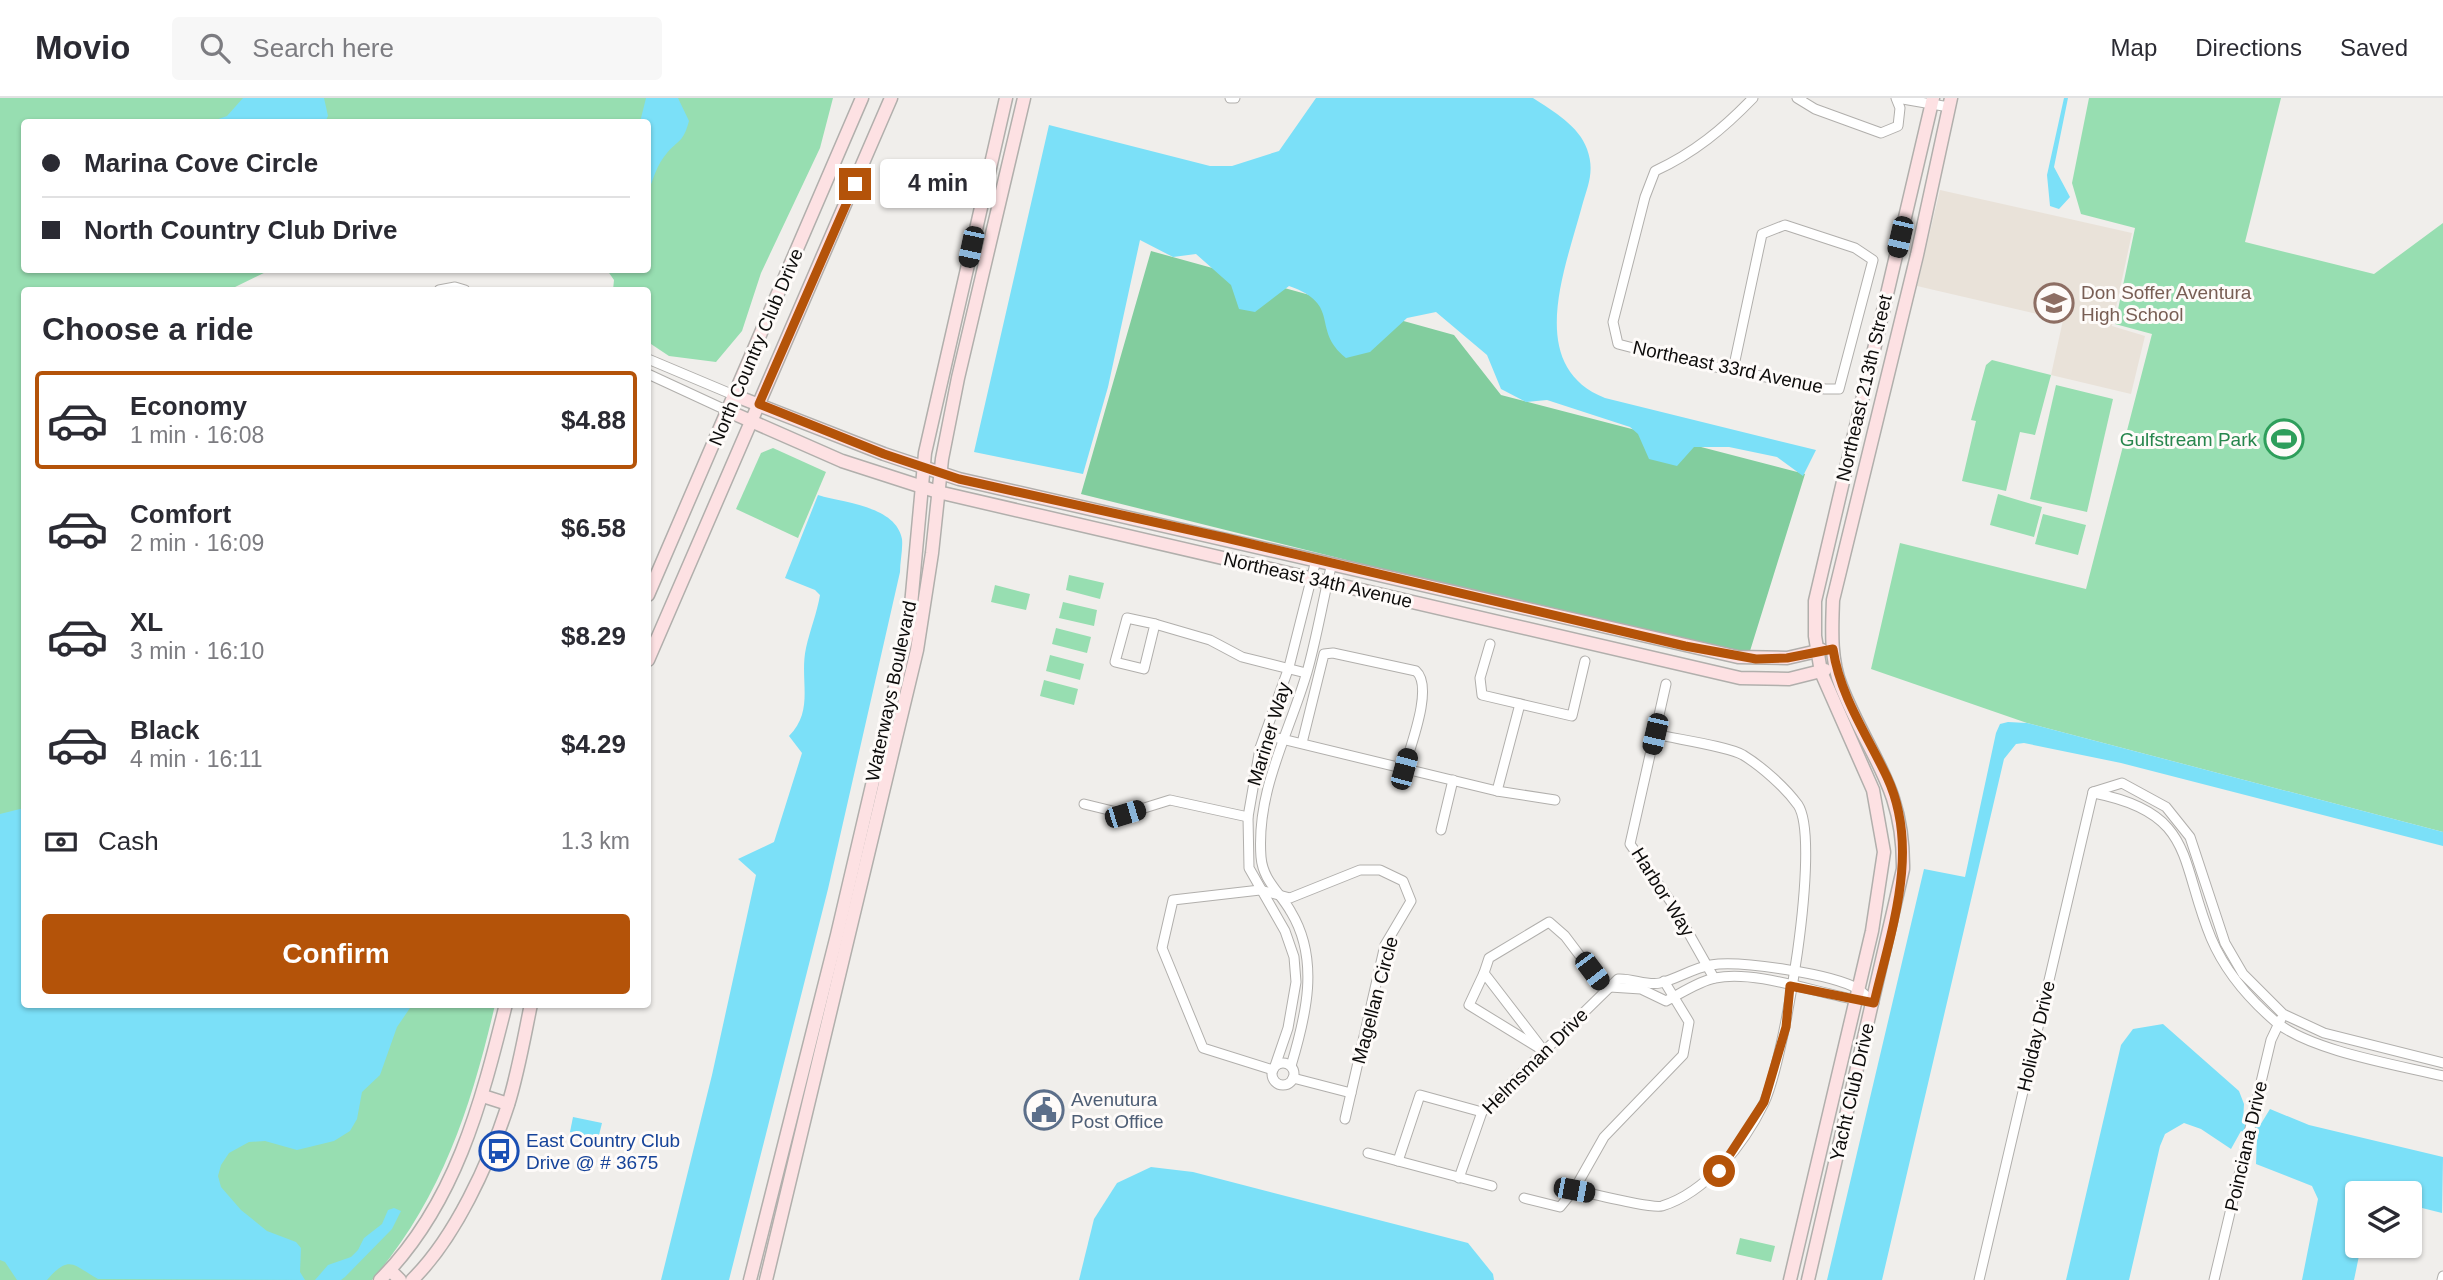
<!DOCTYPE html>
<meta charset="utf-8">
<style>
body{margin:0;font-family:Helvetica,sans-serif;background:#f7f7f7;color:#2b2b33;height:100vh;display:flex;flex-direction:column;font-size:26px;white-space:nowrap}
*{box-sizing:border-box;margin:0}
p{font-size:23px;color:#7c7c81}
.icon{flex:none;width:38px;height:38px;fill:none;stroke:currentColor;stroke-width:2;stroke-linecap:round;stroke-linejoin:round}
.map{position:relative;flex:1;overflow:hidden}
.details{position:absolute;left:21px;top:189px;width:630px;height:721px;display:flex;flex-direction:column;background:#fff;border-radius:7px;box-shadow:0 2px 5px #0004}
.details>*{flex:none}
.guide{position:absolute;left:21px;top:21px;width:630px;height:154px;border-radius:7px;box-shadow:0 2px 5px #0004;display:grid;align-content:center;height:154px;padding:0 21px;background:#fff}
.fabs{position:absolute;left:2345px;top:1083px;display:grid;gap:14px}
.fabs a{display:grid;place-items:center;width:77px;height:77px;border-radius:7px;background:#fff;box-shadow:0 2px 5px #0004;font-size:35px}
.end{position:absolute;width:32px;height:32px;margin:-16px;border:9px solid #b45309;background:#fff;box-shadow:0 0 0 4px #fff}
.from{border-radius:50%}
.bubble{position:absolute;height:49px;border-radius:7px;background:#fff;box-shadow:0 2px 5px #0004;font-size:23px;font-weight:700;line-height:49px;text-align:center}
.car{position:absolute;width:21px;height:42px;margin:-21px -10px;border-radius:9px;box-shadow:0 0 5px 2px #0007;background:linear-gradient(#222 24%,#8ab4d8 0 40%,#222 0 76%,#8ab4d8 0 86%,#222 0)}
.guide b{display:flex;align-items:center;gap:24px;height:66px;font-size:26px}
.guide b+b{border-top:2px solid #e1e1e2}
.guide i{width:18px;height:18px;background:#2b2b33}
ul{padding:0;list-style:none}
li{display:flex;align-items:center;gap:21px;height:98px;margin:0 14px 10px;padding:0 7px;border:4px solid transparent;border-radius:7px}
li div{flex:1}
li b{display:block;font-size:26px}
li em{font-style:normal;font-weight:700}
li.current{border-color:#b45309}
li>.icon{width:63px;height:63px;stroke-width:1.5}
h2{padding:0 21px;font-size:32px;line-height:84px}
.pay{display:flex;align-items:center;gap:18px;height:77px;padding:0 21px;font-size:26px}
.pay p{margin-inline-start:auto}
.primary-button{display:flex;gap:14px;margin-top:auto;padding:14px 21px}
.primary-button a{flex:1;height:80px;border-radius:7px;background:#b45309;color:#fff;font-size:28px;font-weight:700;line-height:80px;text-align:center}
header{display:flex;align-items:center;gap:42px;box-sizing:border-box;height:98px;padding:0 35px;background:#fff;border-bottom:2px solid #e1e1e2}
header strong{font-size:33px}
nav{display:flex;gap:38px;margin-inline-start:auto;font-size:24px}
.search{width:490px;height:63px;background:#f7f7f7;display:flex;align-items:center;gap:18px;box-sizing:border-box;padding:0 24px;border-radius:7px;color:#7c7c81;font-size:26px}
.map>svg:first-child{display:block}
.built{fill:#e9e2d9}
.green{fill:#97deb1}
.forest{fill:#82cd9e}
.water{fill:#7be0f8}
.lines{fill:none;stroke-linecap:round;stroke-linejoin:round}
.street-casing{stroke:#b1afac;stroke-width:11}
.secondary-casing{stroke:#b1afac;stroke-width:15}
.street{stroke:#fff;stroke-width:9}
.secondary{stroke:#fde1e3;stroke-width:12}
.route{stroke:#b45309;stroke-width:9}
.labels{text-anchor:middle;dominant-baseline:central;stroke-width:6;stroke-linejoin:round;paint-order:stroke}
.education-label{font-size:19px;fill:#785e54;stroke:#fefbf9;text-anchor:start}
.street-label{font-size:19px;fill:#0d0c0b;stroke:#fefbf9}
.leisure-label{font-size:19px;fill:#27864d;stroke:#fefbf9;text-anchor:end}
.service-label{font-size:19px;fill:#4e5e75;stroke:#fefbf9;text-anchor:start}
.transit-label{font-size:19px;fill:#164399;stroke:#fefbf9;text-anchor:start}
</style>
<header>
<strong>Movio</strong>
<div class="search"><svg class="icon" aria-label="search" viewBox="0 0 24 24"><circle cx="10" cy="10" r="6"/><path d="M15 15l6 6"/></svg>Search here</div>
<nav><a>Map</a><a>Directions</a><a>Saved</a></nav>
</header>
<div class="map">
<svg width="2443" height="1182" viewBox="0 0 2443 1182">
<rect width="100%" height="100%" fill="#f0eeeb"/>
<!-- built -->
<path class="built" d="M 1940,92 L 2132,135 L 2112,228 L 2145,238 L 2131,296 L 2051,277 L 2063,222 L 1917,188 Z"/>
<!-- green -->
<g class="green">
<path d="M 0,0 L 833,0 L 820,50 L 761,175 L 742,233 L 716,264 L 669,258 L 648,244 L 648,192 L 613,192 L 614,182 L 607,172 L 648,172 L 648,24 L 24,24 L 24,172 L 270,172 L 229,192 L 24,192 L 24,906 L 495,907 C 471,1009 442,1100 372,1182 L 0,1182 Z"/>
<path d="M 2089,0 L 2281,0 L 2245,144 L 2374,176 L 2443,125 L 2443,734 L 2027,625 L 1871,571 L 1900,445 L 2086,491 L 2152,236 L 2115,226 L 2135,130 L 2081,116 L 2072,85 Z"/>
<path d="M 1992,262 L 2051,277 L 2035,337 L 2020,334 L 2006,393 L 1962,383 L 1976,323 L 1971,322 L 1986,267 Z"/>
<path d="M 2056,287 L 2113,301 L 2087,414 L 2030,401 Z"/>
<path d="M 773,350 L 826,374 L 798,440 L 736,411 L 761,355 Z"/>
<path d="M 1998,396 L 2042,409 L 2034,439 L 1990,427 Z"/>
<path d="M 2043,416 L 2086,427 L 2078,457 L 2035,446 Z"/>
<path d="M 1069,477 L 1104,485 L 1100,501 L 1066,492 Z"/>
<path d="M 995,487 L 1030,496 L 1026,512 L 991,504 Z"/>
<path d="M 1063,504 L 1097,512 L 1094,528 L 1059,520 Z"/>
<path d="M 1056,530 L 1091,539 L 1087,555 L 1052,546 Z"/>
<path d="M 1050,557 L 1084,566 L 1080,582 L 1046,573 Z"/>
<path d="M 1044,582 L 1078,591 L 1074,607 L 1040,598 Z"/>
<path d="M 1740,1140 L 1775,1148 L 1771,1164 L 1736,1156 Z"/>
</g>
<!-- forest -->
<path class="forest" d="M 1151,153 L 1454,237 L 1501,297 L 1805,376 L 1750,553 L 1717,554 L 1081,396 Z"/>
<!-- water -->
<g class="water">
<path d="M 243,0 L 324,0 L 328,18 L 325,24 L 210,24 L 227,18 Z"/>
<path d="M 646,0 L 678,0 L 689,23 C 683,45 679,41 667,55 C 657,66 652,83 648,97 L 648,24 L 640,24 Z"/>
<path d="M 1316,0 L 1533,0 C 1553,13 1579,28 1587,51 C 1595,73 1588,87 1582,108 C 1566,169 1524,268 1605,300 L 1816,352 L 1803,378 L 1777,359 L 1729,349 L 1694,349 L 1677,368 L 1649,361 L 1638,336 L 1630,329 L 1547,302 L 1526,304 L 1501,291 L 1487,257 L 1436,214 L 1407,220 L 1370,254 L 1346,260 C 1310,231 1343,207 1289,188 L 1255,214 L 1239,211 L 1231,187 L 1196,156 L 1173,159 L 1140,142 L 1108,289 L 1083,376 L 974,354 L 1049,27 L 1210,68 L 1232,68 L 1279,53 Z"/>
<path d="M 2064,0 L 2068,0 L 2054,69 L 2070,99 L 2059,111 L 2050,108 L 2047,77 Z"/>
<path d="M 818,397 C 844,405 896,408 902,441 C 903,451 900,464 900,474 L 828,791 L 729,1182 L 661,1182 L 712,977 L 756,777 L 738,761 L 774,744 L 802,655 L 789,638 C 815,612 799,582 806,550 C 810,532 817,515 820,497 L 815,492 L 785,480 Z"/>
<path d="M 2008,624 L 2027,625 L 2443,734 L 2443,748 L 2121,665 L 2024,645 L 2016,646 L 2004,661 L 1882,1182 L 1827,1182 L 1924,771 L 1965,779 L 1996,635 L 2000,626 Z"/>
<path d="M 24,710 L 24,906 L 412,907 L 397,929 L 380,977 L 362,994 L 357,1021 L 350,1033 L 334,1043 L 297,1052 L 265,1043 L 249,1044 L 229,1055 L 221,1067 L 218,1078 L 221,1089 L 241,1112 L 267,1133 L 296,1144 L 301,1150 L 300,1174 L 305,1182 L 98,1181 C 74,1168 70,1155 47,1182 L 17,1182 L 5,1164 L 0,1162 L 0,716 Z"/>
<path d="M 2163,926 L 2239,993 L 2244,1006 L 2243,1025 L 2259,1029 L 2270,1011 L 2309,1027 L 2443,1059 L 2442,1115 L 2410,1107 L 2410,1096 L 2357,1096 L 2357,1148 L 2361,1148 L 2354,1182 L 2302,1182 L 2318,1101 L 2312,1088 L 2256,1066 L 2257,1038 L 2241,1033 L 2231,1051 L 2201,1031 L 2184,1025 L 2165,1036 L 2160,1048 L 2129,1182 L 2066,1182 L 2121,947 L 2133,931 Z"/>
<path d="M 573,1019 L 602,1025 L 598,1041 L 570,1034 Z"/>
<path d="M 1151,1069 L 1193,1074 L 1468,1145 L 1493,1176 L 1494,1182 L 1079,1182 L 1094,1121 L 1117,1085 Z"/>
<path d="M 394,1110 L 401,1113 L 392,1131 L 345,1179 L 341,1182 L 315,1182 L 328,1167 L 351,1159 L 358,1152 L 364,1140 L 382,1126 L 388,1112 Z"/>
</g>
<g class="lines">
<!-- street casing -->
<g class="street-casing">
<g id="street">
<path d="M 1230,0 L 1235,0"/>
<path d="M 1797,0 L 1815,11 L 1881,35 L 1898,28 L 1900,10 L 1896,0"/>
<path d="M 1897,0 L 1949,9"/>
<path d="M 439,192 L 455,189 L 465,192"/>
<path d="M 648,261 L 736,298"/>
<path d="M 1733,272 L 1762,136 L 1785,127 L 1855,150 L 1873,162 L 1839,291 L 1825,291 L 1676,261 L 1618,246 L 1613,224 L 1645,99 L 1655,73 C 1694,55 1723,31 1753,0"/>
<path d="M 648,276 L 728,313"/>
<path d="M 1127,520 L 1155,526 L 1144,571 L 1115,564 Z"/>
<path d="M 1155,526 L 1210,542 L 1242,559 L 1306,575"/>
<path d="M 1490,546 L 1480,580 L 1482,597 L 1572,618 L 1585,563"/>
<path d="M 1666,586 L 1630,746 L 1671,804 L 1714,880"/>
<path d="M 1655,636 C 1675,641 1727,648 1743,657 C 1761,668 1785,689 1798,707 C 1822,743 1784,963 1764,1005 C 1744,1046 1707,1094 1662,1108 C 1651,1111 1590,1095 1574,1092 L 1604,1039 L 1683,957 L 1689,924 L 1664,883"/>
<path d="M 1265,637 L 1497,693 L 1555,702"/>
<path d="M 1302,645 L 1324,556 L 1333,555 L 1416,573 C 1434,589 1410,649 1404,671"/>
<path d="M 1497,693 L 1520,606"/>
<path d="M 2093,694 L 2122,685 L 2166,709 L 2190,739 L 2225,845 L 2243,876 L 2283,916 L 2324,935 L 2443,965"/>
<path d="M 2094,695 C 2196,715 2179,763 2211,840 C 2225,873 2249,901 2276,924 C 2311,953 2398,967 2443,978"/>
<path d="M 1084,706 L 1125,716 L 1170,702 L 1248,719"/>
<path d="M 1441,732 L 1453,682"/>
<path d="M 1484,875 L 1469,907 L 1539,950"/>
<path d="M 1610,889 L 1641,891 L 1666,903 C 1680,896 1699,883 1715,880 C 1757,872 1816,895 1858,902"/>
<path d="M 1544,953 L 1484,875 L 1489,860 L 1549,824 L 1565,838 L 1605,891"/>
<circle cx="1283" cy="976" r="11"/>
<path d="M 1275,968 L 1288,930 L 1296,884 L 1294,859 L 1285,833 L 1249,770 L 1248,719 L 1260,650 L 1289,569 L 1316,462"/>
<path d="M 1291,968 C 1306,918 1320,862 1291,814 C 1280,794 1263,783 1261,759 C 1256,692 1289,636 1307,574 C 1317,539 1323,501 1332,465"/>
<path d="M 1273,972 L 1203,950 L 1162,850 L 1173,802 L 1260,792 L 1290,800 L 1360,772 L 1380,772 L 1403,783 L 1411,803 L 1385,847 L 1351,995 L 1293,980"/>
<path d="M 1345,1021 L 1351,995"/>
<path d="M 1368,1055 L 1492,1088"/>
<path d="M 1398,1063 L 1420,997 L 1482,1014"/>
<path d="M 1459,1080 L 1482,1014 L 1618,881 C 1632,880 1647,888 1660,885 C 1677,881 1693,870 1711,867 C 1739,862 1833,876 1858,891 C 1863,894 1869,901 1874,905"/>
<path d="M 1524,1100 L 1560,1109 L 1574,1092"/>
<path d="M 1979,1182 L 2093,694"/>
<path d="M 2214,1182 L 2271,942 L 2281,921"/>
<path d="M 2442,1182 L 2443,1178"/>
</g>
</g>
<!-- secondary casing -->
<g class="secondary-casing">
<g id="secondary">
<path d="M 736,298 L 884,356 L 959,381 L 1738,559 L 1787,560 L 1822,552"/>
<path d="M 728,313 L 842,363 L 938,394 L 1740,580 L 1789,581 L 1825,572"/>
<path d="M 648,497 L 862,0"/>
<path d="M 648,562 L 891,0"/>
<path d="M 483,998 L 508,1006"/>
<path d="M 390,1172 L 400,1182"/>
<path d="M 380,1182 C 455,1107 481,1006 506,906"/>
<path d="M 412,1182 C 455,1140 489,1065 508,1007 C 518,975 524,940 531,906"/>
<path d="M 750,1182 L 837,837 L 909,529 L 925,355 L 1006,0"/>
<path d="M 766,1182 L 917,552 L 932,455 L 942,361 L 958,280 L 1024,0"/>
<path d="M 1790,1182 L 1872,833 L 1884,754 L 1873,692 L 1821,574 L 1815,538 L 1815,503 L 1933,0"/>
<path d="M 1808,1182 L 1903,771 C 1904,688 1869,659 1841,588 C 1830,561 1832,530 1833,502 L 1917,157 L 1951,0"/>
</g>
</g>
<!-- street -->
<use href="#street" class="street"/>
<!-- secondary -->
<use href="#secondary" class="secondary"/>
</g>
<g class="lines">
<!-- route -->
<path class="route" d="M 855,86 L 759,306 L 884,356 L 959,381 L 1226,440 L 1685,548 L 1756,561 L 1787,560 L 1833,551 C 1840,598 1867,637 1887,679 C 1921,752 1891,832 1874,905 L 1790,888 L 1786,929 L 1764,1004 L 1719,1073"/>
</g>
<!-- icons -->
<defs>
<g id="school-ring" transform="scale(2.0125)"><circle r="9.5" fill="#fefbf9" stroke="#8d6e63" stroke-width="1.5"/><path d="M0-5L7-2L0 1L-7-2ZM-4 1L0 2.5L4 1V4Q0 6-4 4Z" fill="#8d6e63"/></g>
<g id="stadium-ring" transform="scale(2.0125)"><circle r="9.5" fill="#fefbf9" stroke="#2e9e5b" stroke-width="1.5"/><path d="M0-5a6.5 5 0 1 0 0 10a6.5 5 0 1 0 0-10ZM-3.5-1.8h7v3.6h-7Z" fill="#2e9e5b"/></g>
<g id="civic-ring" transform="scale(2.0125)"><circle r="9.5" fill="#fefbf9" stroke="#5c6f8a" stroke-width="1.5"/><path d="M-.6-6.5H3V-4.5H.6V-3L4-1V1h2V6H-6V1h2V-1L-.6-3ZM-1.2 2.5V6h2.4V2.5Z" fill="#5c6f8a"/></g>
<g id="bus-ring" transform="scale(2.0125)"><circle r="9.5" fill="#fefbf9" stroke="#1a4fb4" stroke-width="1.5"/><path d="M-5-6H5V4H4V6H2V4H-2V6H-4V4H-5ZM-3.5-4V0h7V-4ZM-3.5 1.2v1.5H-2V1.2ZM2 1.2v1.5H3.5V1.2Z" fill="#1a4fb4"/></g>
</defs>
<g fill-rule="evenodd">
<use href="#school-ring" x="2054" y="205"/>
<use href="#stadium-ring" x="2284" y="341"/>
<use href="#civic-ring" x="1044" y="1012"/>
<use href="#bus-ring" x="499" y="1053"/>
</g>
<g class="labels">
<!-- education labels -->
<g class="education-label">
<text x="2081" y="194">Don Soffer Aventura<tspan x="2081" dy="22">High School</tspan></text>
</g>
<!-- street labels -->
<g class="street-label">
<text transform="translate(756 249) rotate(-67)">North Country Club Drive</text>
<text transform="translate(1728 269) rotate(12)">Northeast 33rd Avenue</text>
<text transform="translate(1864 290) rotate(-77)">Northeast 213th Street</text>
<text transform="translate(1318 482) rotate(13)">Northeast 34th Avenue</text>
<text transform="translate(891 593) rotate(-78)">Waterways Boulevard</text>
<text transform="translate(1269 636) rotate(-73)">Mariner Way</text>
<text transform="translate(1663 794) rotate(58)">Harbor Way</text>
<text transform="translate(1375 902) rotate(-75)">Magellan Circle</text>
<text transform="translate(2036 938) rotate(-77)">Holiday Drive</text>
<text transform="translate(1535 963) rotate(-45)">Helmsman Drive</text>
<text transform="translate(1852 994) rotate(-77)">Yacht Club Drive</text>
<text transform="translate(2246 1048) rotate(-77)">Poinciana Drive</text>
</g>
<!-- leisure labels -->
<g class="leisure-label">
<text x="2257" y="341">Gulfstream Park</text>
</g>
<!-- service labels -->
<g class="service-label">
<text x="1071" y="1001">Avenutura<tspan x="1071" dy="22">Post Office</tspan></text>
</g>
<!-- transit labels -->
<g class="transit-label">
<text x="526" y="1042">East Country Club<tspan x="526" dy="22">Drive @ # 3675</tspan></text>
</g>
</g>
</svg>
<div class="fabs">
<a><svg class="icon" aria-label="layers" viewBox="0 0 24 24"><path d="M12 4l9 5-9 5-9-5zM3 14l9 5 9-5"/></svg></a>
</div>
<i class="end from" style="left:1719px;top:1073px"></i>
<i class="end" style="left:855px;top:86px"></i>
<div class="bubble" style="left:880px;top:61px;width:116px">4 min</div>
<i class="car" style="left:1900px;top:139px;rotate:193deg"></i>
<i class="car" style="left:971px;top:149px;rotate:192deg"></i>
<i class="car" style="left:1655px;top:636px;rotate:193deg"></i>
<i class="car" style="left:1404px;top:671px;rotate:15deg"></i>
<i class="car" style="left:1125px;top:716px;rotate:73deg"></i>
<i class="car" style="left:1592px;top:873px;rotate:143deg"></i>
<i class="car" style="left:1574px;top:1092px;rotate:101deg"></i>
<div class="guide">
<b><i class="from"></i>Marina Cove Circle</b>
<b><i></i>North Country Club Drive</b>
</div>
<section class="details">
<h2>Choose a ride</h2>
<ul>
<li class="current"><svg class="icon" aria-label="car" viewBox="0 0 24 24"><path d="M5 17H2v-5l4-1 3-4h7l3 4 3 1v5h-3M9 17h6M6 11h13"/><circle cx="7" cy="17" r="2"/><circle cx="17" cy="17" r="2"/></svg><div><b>Economy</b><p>1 min · 16:08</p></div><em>$4.88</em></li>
<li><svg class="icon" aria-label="car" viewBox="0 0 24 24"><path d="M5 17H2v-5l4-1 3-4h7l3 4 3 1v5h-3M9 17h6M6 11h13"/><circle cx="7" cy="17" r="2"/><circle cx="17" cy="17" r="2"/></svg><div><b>Comfort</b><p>2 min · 16:09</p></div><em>$6.58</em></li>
<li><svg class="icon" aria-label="car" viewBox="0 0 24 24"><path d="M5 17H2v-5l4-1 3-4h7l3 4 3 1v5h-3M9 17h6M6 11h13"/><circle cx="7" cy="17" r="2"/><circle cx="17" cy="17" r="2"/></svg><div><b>XL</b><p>3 min · 16:10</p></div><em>$8.29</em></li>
<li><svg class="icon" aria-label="car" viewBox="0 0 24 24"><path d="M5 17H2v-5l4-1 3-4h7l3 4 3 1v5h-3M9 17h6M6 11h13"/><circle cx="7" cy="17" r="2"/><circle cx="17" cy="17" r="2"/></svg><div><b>Black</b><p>4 min · 16:11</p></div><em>$4.29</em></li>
</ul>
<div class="pay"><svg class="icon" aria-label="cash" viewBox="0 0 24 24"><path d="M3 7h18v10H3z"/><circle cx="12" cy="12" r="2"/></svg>Cash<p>1.3 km</p></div>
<div class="primary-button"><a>Confirm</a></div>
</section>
</div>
